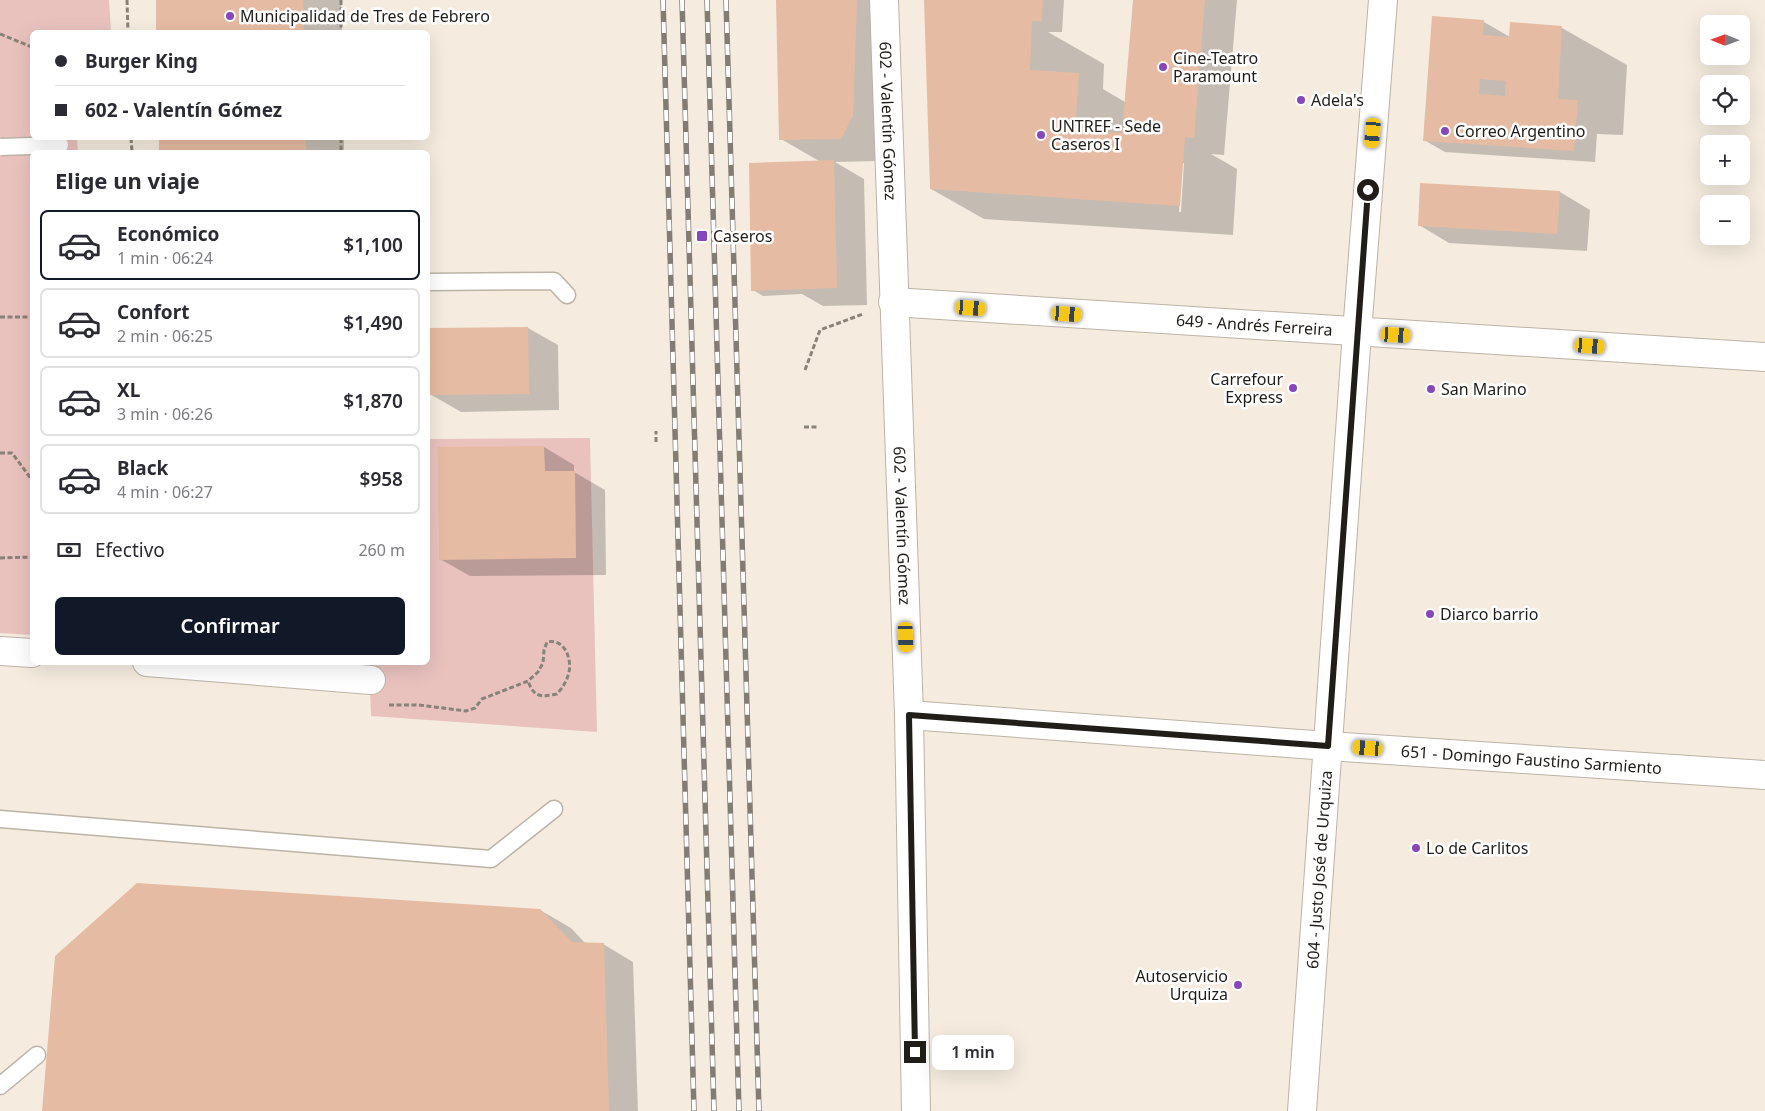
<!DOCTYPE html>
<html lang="es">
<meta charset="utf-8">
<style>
body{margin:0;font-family:"Noto Sans",sans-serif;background:#f7f7f7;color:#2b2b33;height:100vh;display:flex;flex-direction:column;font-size:19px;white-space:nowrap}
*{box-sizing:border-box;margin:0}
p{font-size:16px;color:#7c7c81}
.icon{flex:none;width:28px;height:28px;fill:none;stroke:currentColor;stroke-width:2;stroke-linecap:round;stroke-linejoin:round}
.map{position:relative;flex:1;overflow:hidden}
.details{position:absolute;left:30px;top:150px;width:400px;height:515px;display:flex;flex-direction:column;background:#fff;border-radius:8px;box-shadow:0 5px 20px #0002}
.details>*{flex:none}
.hud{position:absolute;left:30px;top:30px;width:400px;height:110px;border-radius:8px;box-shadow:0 5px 20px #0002;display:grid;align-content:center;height:110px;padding:0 25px;background:#fff}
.needle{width:32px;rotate:271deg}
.buttons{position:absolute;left:1700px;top:15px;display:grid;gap:10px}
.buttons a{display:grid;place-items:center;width:50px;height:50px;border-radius:8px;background:#fff;box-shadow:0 5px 20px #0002;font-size:25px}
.end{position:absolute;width:22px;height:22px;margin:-11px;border:6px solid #211d19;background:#fff;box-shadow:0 0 0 2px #fff}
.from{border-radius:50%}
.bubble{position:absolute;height:35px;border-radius:8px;background:#fff;box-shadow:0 5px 20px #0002;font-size:16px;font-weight:600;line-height:35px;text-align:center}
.car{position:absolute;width:15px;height:30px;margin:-15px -8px;border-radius:6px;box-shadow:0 0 4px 1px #0007;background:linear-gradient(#f5c518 24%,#345 0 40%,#f5c518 0 76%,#345 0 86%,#f5c518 0)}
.hud b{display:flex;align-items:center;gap:18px;height:48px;font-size:19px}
.hud b+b{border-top:1px solid #e1e1e2}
.hud i{width:12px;height:12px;background:#2b2b33}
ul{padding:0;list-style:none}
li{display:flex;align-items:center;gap:15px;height:70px;margin:0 10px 8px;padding:0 15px;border:2px solid #e1e1e2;border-radius:8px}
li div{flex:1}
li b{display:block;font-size:19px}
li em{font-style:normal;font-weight:600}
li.on{border-color:#111827}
li>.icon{width:45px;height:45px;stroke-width:1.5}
h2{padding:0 25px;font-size:22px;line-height:60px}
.pay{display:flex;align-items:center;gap:12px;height:55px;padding:0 25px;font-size:19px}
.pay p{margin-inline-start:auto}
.primary-button{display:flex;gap:10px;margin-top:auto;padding:10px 25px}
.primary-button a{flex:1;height:58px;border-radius:8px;background:#111827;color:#fff;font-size:20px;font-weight:600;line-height:58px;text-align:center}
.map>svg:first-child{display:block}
.green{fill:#e9c2be}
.shadow{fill:#0003;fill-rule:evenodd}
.building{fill:#e6bba3;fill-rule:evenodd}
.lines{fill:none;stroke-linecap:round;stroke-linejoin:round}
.lane-casing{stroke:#bcb3a7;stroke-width:19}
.street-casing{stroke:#bcb3a7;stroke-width:30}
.secondary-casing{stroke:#bcb3a7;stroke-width:30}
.path{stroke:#888279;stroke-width:3;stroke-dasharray:5 2.5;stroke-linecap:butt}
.lane{stroke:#fff;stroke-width:16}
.street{stroke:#fff;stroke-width:28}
.secondary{stroke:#fff;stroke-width:28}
.rail-casing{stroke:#837c74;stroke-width:5.5}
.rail{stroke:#fff;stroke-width:4;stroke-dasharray:11;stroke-linecap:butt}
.lane-bridge-casing{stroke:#bcb3a7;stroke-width:19;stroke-linecap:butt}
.lane-bridge{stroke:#fff;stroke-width:16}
.route{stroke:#211d19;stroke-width:6}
.poi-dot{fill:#8647bc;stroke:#fff;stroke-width:2}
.labels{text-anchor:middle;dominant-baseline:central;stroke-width:5;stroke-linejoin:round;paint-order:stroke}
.poi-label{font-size:16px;fill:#211d19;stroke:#fff;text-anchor:start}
.street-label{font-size:16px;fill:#211d19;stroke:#fff}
</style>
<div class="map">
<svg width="1765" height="1111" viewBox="0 0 1765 1111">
<rect width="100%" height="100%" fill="#f5ecdf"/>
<!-- green -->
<g class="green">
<path d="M 0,0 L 109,0 L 111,32 L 32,32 L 32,138 L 77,138 L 78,152 L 32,152 L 32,635 L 0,633 Z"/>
<path d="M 590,438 L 597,732 L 371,716 L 369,663 L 428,662 L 428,439 Z"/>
</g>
<!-- shadow -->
<g class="shadow">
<path d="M 157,0 L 341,0 L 342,32 L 158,32 Z"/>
<path d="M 777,0 L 896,0 L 880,161 L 835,162 L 864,179 L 867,305 L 823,306 L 802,294 L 763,296 L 753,290 L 819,161 L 781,139 Z"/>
<path d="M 926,0 L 1064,0 L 1062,32 L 1048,32 L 1104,64 L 1103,89 L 1125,102 L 1134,0 L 1237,0 L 1224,155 L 1211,154 L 1237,169 L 1233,235 L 984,219 L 931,189 ZM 1182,163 L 1184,163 L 1181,212 L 1179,212 Z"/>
<path d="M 1484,22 L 1510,37 L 1562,28 L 1627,65 L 1623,135 L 1597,134 L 1595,162 L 1445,152 L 1424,140 Z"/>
<rect x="160" y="138" width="184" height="14"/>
<path d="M 1421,185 L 1560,192 L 1590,210 L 1587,251 L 1449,243 L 1419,225 Z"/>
<path d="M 528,328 L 558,345 L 559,410 L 461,412 L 430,394 Z"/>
<path d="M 544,447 L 574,465 L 574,472 L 605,490 L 606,575 L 470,576 L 440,559 Z"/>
<path d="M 540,910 L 571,928 L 586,944 L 603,944 L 633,962 L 638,1111 L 43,1111 Z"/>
</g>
<!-- building -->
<g class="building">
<path d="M 156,0 L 303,0 L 304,32 L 156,32 Z"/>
<path d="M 776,0 L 857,0 L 853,116 L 841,139 L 779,140 Z"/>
<path d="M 924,0 L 1043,0 L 1042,21 L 1032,21 L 1030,70 L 1079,73 L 1075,130 L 1122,133 L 1133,0 L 1205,0 L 1194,138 L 1185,137 L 1180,206 L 930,189 Z"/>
<path d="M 1432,16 L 1484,20 L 1483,35 L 1509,37 L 1510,22 L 1562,26 L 1558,99 L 1578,100 L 1574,151 L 1423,141 ZM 1480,79 L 1506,81 L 1505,96 L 1479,94 Z"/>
<rect x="159" y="138" width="147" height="14"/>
<path d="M 834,160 L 837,288 L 751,291 L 749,163 Z"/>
<path d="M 1420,183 L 1560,191 L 1557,234 L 1418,226 Z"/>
<path d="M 528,327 L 529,394 L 429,395 L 428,328 Z"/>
<path d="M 544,446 L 545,471 L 575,471 L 576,558 L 439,560 L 438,447 Z"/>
<path d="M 137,883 L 540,909 L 572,942 L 604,943 L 609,1111 L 42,1111 L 55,956 Z"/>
</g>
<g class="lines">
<!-- lane casing -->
<g class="lane-casing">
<g id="lane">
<path d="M 428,282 L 554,281 L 567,295"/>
<path d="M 0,819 L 491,859 L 554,809"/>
<path d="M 0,1086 L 37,1055"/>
</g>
</g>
<!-- street casing -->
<g class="street-casing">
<g id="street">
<path id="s1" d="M 884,0 L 909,715 L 916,1111"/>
<path id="s2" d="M 893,302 L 1765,357"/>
<path d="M 0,651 L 32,653"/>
<path d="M 147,662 L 371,680"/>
<path id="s3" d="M 909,715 L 1328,746 L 1765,775"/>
</g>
</g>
<!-- secondary casing -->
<g class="secondary-casing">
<g id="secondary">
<path id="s4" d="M 1302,1111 L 1357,332 L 1383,0"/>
</g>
</g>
<!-- path -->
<g class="path">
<path d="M 127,0 L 128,32"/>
<path d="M 341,0 L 341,32"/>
<path d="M 0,34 L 32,47"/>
<path d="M 131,138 L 132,152"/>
<path d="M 341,138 L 341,152"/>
<path d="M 0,317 L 32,317"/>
<path d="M 805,370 L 820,330 L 863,314"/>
<path d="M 804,427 L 819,427"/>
<path d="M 656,442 L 656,431"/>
<path d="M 0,453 L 12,453 L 32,480"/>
<path d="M 0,558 L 32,557"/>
<path d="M 389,705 L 419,705 L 466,711 L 475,708 L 482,699 L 528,681 L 538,672 L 543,663 L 544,650 L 547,642 C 564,638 572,658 569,672 C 567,681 563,687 557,694 C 541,697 534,698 528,681"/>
</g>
<!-- lane -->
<use href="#lane" class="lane"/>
<!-- street -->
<use href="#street" class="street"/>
<!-- secondary -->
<use href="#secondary" class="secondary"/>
<!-- rail casing -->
<g class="rail-casing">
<g id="rail">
<path d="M 663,0 L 694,1111"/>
<path d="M 682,0 L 714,1111"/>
<path d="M 707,0 L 739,1111"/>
<path d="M 726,0 L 759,1111"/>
</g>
</g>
<!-- rail -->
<use href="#rail" class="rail"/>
<!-- lane-bridge casing -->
<g class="lane-bridge-casing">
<path id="lane-bridge" d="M 1,147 L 60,145"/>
</g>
<!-- lane-bridge -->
<use href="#lane-bridge" class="lane-bridge"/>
</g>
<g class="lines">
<!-- route -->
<path class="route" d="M 915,1052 L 909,715 L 1328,746 L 1368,190"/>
</g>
<!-- markers -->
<g class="poi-dot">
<circle cx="230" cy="16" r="5"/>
<circle cx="1163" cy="67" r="5"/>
<circle cx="1301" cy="100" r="5"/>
<circle cx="1445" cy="131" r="5"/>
<circle cx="1041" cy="135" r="5"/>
<rect x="696" y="230" width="12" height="12" rx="2.5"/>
<circle cx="1293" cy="388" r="5"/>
<circle cx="1431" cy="389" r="5"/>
<circle cx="1430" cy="614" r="5"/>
<circle cx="1416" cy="848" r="5"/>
<circle cx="1238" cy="985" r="5"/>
</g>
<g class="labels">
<!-- poi labels -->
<g class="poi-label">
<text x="240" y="16">Municipalidad de Tres de Febrero</text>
<text x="1173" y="58">Cine-Teatro<tspan x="1173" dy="18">Paramount</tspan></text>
<text x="1311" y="100">Adela's</text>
<text x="1051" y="126">UNTREF - Sede<tspan x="1051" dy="18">Caseros I</tspan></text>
<text x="1455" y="131">Correo Argentino</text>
<text x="713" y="236">Caseros</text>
<text x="1283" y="379" text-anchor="end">Carrefour<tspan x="1283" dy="18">Express</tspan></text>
<text x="1441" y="389">San Marino</text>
<text x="1440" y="614">Diarco barrio</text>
<text x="1426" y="848">Lo de Carlitos</text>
<text x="1228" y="976" text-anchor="end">Autoservicio<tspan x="1228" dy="18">Urquiza</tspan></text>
</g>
<!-- street labels -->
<g class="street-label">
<text stroke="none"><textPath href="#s1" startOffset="121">602 - Valentín Gómez</textPath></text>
<text stroke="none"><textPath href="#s2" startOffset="362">649 - Andrés Ferreira</textPath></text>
<text stroke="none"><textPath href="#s1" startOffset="526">602 - Valentín Gómez</textPath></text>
<text stroke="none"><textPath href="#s3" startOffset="624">651 - Domingo Faustino Sarmiento</textPath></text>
<text stroke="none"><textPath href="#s4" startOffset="242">604 - Justo José de Urquiza</textPath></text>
</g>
</g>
</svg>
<div class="buttons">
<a><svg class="needle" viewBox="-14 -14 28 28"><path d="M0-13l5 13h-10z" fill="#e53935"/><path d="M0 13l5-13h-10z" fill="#7c7c81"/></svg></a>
<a><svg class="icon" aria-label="locate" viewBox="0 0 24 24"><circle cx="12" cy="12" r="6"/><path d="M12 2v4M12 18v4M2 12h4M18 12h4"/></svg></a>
<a>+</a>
<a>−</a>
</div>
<i class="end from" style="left:1368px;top:190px"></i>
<i class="end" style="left:915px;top:1052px"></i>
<div class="bubble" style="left:932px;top:1035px;width:82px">1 min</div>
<i class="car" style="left:1373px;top:133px;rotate:185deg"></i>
<i class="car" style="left:971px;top:308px;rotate:94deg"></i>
<i class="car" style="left:1067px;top:314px;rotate:94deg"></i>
<i class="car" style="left:1396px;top:335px;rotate:93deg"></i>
<i class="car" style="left:1590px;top:346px;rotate:94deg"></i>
<i class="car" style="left:906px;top:637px;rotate:178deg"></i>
<i class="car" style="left:1368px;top:748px;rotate:274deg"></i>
<div class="hud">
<b><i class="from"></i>Burger King</b>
<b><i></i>602 - Valentín Gómez</b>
</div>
<section class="details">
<h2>Elige un viaje</h2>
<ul>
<li class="on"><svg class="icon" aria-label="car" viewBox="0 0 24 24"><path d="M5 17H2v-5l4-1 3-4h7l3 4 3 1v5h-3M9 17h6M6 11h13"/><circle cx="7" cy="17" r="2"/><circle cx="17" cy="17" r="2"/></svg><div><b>Económico</b><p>1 min · 06:24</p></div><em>$1,100</em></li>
<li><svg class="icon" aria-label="car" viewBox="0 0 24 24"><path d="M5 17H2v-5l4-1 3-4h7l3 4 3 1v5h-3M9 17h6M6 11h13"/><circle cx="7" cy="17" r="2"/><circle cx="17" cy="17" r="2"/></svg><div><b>Confort</b><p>2 min · 06:25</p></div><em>$1,490</em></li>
<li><svg class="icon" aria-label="car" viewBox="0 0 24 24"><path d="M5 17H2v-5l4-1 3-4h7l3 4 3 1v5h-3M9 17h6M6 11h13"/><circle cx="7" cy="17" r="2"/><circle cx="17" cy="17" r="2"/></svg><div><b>XL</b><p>3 min · 06:26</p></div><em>$1,870</em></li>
<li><svg class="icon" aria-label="car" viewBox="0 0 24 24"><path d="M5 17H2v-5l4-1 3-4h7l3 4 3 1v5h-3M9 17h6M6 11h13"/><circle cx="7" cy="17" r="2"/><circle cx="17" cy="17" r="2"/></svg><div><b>Black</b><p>4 min · 06:27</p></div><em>$958</em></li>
</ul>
<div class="pay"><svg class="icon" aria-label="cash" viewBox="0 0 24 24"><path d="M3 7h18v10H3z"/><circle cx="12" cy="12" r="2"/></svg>Efectivo<p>260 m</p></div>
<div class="primary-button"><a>Confirmar</a></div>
</section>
</div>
